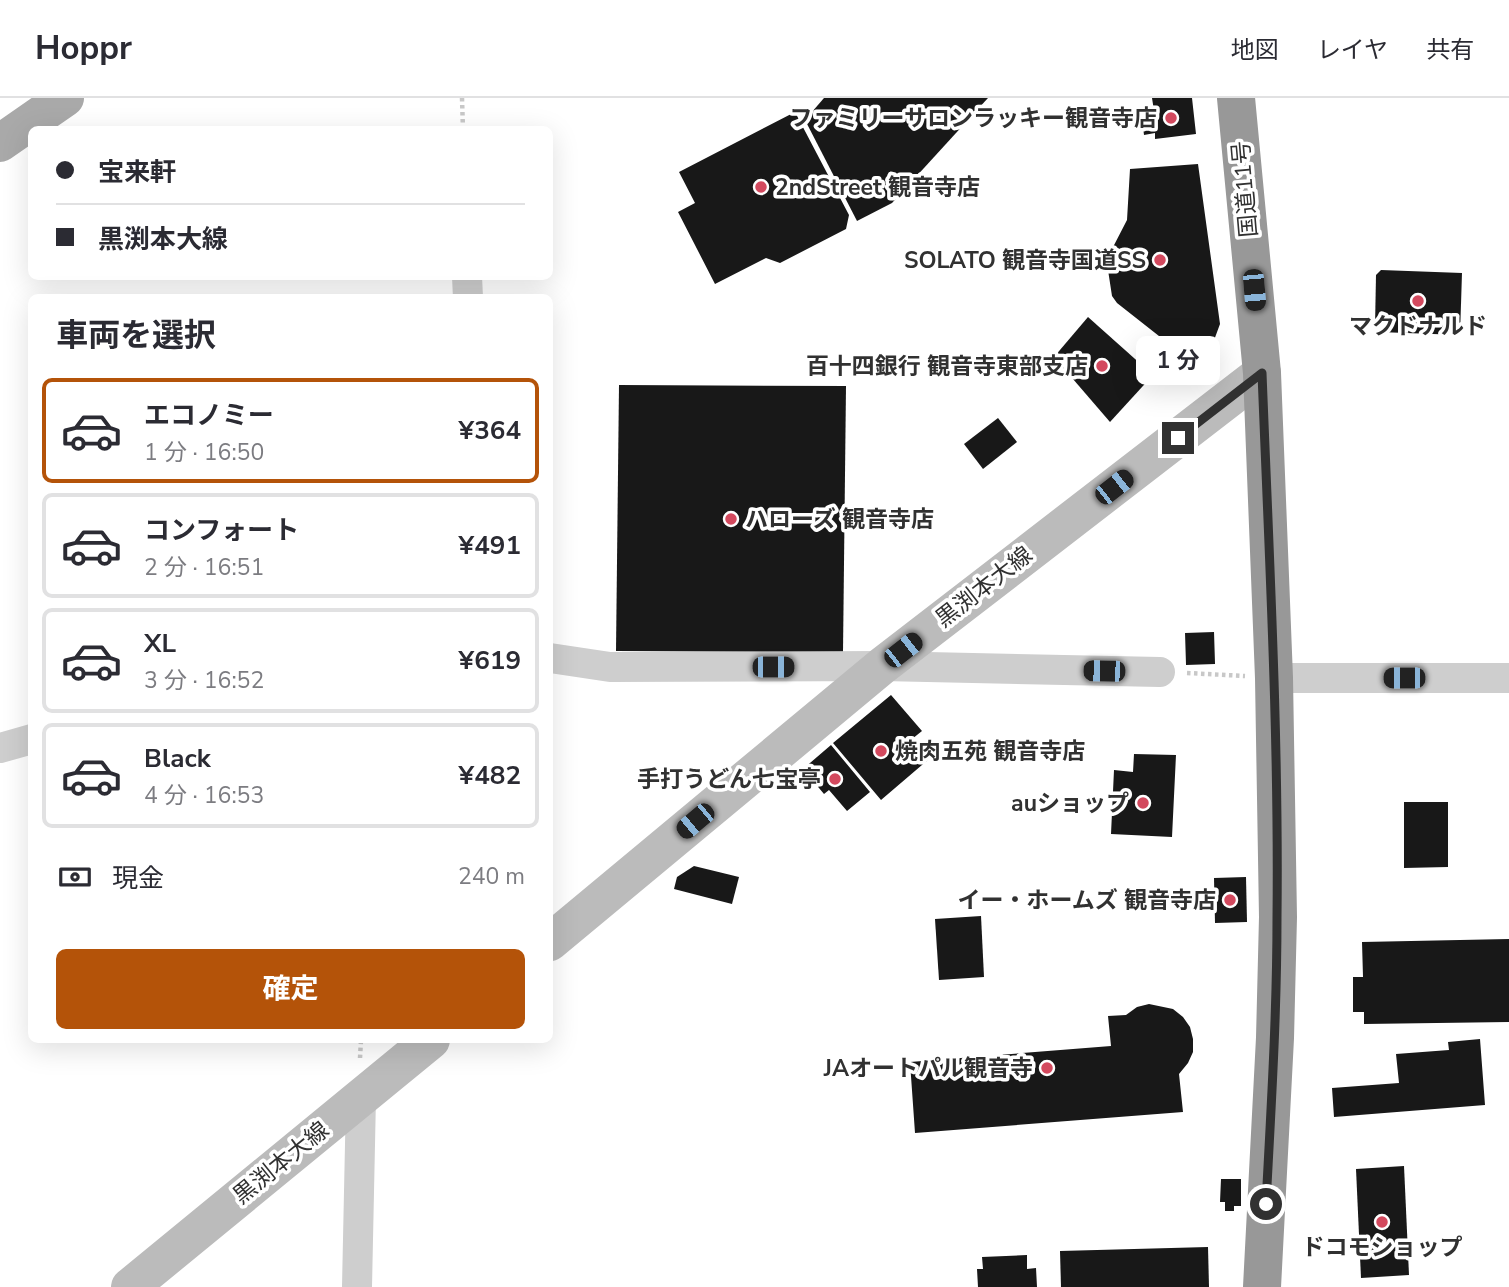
<!DOCTYPE html>
<html lang="ja">
<meta charset="utf-8">
<style>
body{margin:0;font-family:"Nunito Sans","Noto Sans JP",sans-serif;background:#f7f7f7;color:#2b2b33;height:100vh;display:flex;flex-direction:column;font-size:26px;white-space:nowrap}
*{box-sizing:border-box;margin:0}
p{font-size:23px;color:#7c7c81}
.icon{flex:none;width:38px;height:38px;fill:none;stroke:currentColor;stroke-width:2;stroke-linecap:round;stroke-linejoin:round}
.map{position:relative;flex:1;overflow:hidden}
.drawer{position:absolute;left:28px;top:196px;width:525px;height:749px;display:flex;flex-direction:column;background:#fff;border-radius:10px;box-shadow:0 7px 28px #0002}
.drawer>*{flex:none}
.banner{position:absolute;left:28px;top:28px;width:525px;height:154px;border-radius:10px;box-shadow:0 7px 28px #0002;display:grid;align-content:center;height:154px;padding:0 28px;background:#fff}
.end{position:absolute;width:32px;height:32px;margin:-16px;border:9px solid #313131;background:#fff;box-shadow:0 0 0 4px #fff}
.from{border-radius:50%}
.bubble{position:absolute;height:49px;border-radius:10px;background:#fff;box-shadow:0 7px 28px #0002;font-size:23px;font-weight:700;line-height:49px;text-align:center}
.car{position:absolute;width:21px;height:42px;margin:-21px -10px;border-radius:9px;box-shadow:0 0 5px 2px #0007;background:linear-gradient(#222 24%,#8ab4d8 0 40%,#222 0 76%,#8ab4d8 0 86%,#222 0)}
.banner b{display:flex;align-items:center;gap:24px;height:66px;font-size:26px}
.banner b+b{border-top:2px solid #e1e1e2}
.banner i{width:18px;height:18px;background:#2b2b33}
ul{padding:0;list-style:none}
li{display:flex;align-items:center;gap:21px;height:105px;margin:0 14px 10px;padding:0 14px;border:4px solid #e1e1e2;border-radius:10px}
li div{flex:1}
li b{display:block;font-size:26px}
li em{font-style:normal;font-weight:700}
li.on{border-color:#b45309}
li>.icon{width:63px;height:63px;stroke-width:1.5}
h2{padding:0 28px;font-size:32px;line-height:84px}
.pay{display:flex;align-items:center;gap:18px;height:77px;padding:0 28px;font-size:26px}
.pay p{margin-inline-start:auto}
.action{display:flex;gap:14px;margin-top:auto;padding:14px 28px}
.action a{flex:1;height:80px;border-radius:10px;background:#b45309;color:#fff;font-size:28px;font-weight:700;line-height:80px;text-align:center}
header{display:flex;align-items:center;gap:42px;box-sizing:border-box;height:98px;padding:0 35px;background:#fff;border-bottom:2px solid #e1e1e2}
header strong{font-size:33px}
nav{display:flex;gap:38px;margin-inline-start:auto;font-size:24px}
.map>svg:first-child{display:block}
.building{fill:#181818}
.lines{fill:none;stroke-linecap:round;stroke-linejoin:round}
.path{stroke:#c8c8c8;stroke-width:4.5;stroke-dasharray:3.5 3.5;stroke-linecap:butt}
.street{stroke:#cecece;stroke-width:30}
.secondary{stroke:#bbb;stroke-width:38}
.primary{stroke:#a9a9a9;stroke-width:38}
.highway{stroke:#989898;stroke-width:38}
.route{stroke:#313131;stroke-width:9}
.poi-dot{fill:#d3495e;stroke:#fff;stroke-width:2.5}
.labels{text-anchor:middle;dominant-baseline:central;stroke-width:7;stroke-linejoin:round;paint-order:stroke}
.poi-label{font-size:23px;font-weight:bold;fill:#313131;stroke:#fff;text-anchor:end}
.street-label{font-size:23px;fill:#313131;stroke:#fff}
</style>
<header>
<strong>Hoppr</strong>
<nav><a>地図</a><a>レイヤ</a><a>共有</a></nav>
</header>
<div class="map">
<svg width="1509" height="1189" viewBox="0 0 1509 1189">
<rect width="100%" height="100%" fill="#fff"/>
<!-- building -->
<g class="building">
<path d="M 824,0 L 988,0 L 892,105 L 857,123 L 805,22 Z"/>
<path d="M 1152,0 L 1192,0 L 1196,36 L 1155,41 L 1155,35 L 1144,37 L 1142,21 L 1155,19 Z"/>
<path d="M 795,14 L 849,117 L 846,131 L 780,165 L 766,160 L 715,186 L 678,114 L 695,105 L 679,74 Z"/>
<path d="M 1198,66 L 1220,226 L 1213,245 L 1192,264 L 1117,205 L 1112,198 L 1108,172 L 1111,153 L 1127,122 L 1130,71 Z"/>
<path d="M 1381,172 L 1462,175 L 1460,237 L 1379,234 L 1375,229 L 1376,177 Z"/>
<path d="M 1088,219 L 1153,277 L 1110,324 L 1054,259 Z"/>
<path d="M 619,287 L 846,288 L 843,554 L 616,553 Z"/>
<path d="M 998,320 L 1017,344 L 983,371 L 964,346 Z"/>
<path d="M 1214,534 L 1215,566 L 1186,567 L 1185,535 Z"/>
<path d="M 891,597 L 922,633 L 912,641 L 929,661 L 881,702 L 833,645 Z"/>
<path d="M 831,647 L 870,694 L 847,713 L 829,692 L 824,696 L 803,671 Z"/>
<path d="M 1134,656 L 1176,657 L 1172,739 L 1111,736 L 1114,672 L 1133,674 Z"/>
<path d="M 1404,704 L 1448,704 L 1448,769 L 1404,770 Z"/>
<path d="M 694,768 L 739,779 L 732,806 L 674,791 L 677,779 Z"/>
<path d="M 1246,779 L 1247,824 L 1215,825 L 1214,780 Z"/>
<path d="M 981,818 L 984,879 L 939,882 L 935,821 Z"/>
<path d="M 1509,841 L 1509,924 L 1364,926 L 1364,914 L 1353,914 L 1353,879 L 1363,879 L 1362,844 Z"/>
<path d="M 1149,906 L 1173,911 L 1183,919 L 1190,929 L 1193,941 L 1193,954 L 1188,965 L 1179,976 L 1183,1014 L 915,1035 L 910,964 L 1111,948 L 1108,918 L 1126,917 L 1137,909 Z"/>
<path d="M 1480,941 L 1485,1007 L 1334,1019 L 1332,990 L 1399,985 L 1396,956 L 1449,952 L 1448,944 Z"/>
<path d="M 1404,1068 L 1409,1177 L 1361,1180 L 1356,1071 Z"/>
<path d="M 1221,1081 L 1241,1081 L 1241,1108 L 1234,1108 L 1234,1113 L 1225,1113 L 1225,1104 L 1220,1104 Z"/>
<path d="M 1208,1149 L 1209,1189 L 1061,1189 L 1060,1153 Z"/>
<path d="M 1027,1157 L 1027,1171 L 1036,1170 L 1037,1189 L 978,1189 L 977,1171 L 983,1171 L 982,1159 Z"/>
</g>
<g class="lines">
<!-- path -->
<g class="path">
<path d="M 462,0 L 463,32"/>
<path d="M 1187,575 L 1245,578"/>
<path d="M 360,960 L 361,942"/>
</g>
<!-- street -->
<g class="street">
<path d="M 467,178 L 468,200"/>
<path d="M 550,560 L 610,569 L 882,568 L 1160,574"/>
<path d="M 1274,580 L 1509,580"/>
<path d="M 0,650 L 32,641"/>
<path d="M 357,1189 L 361,999"/>
</g>
<!-- secondary -->
<g class="secondary">
<path d="M 550,844 L 882,568 L 1262,275"/>
<path d="M 130,1189 L 431,942"/>
</g>
<!-- primary -->
<path class="primary" d="M 0,45 L 65,0"/>
<!-- highway -->
<path class="highway" d="M 1236,0 L 1262,275 L 1274,580 L 1278,819 L 1275,940 L 1262,1189"/>
</g>
<g class="lines">
<!-- route -->
<path class="route" d="M 1178,340 L 1262,275 C 1269,456 1279,638 1277,820 C 1277,916 1271,1011 1266,1106"/>
</g>
<!-- markers -->
<g class="poi-dot">
<circle cx="1171" cy="20" r="7"/>
<circle cx="761" cy="89" r="7"/>
<circle cx="1160" cy="162" r="7"/>
<circle cx="1418" cy="203" r="7"/>
<circle cx="1102" cy="268" r="7"/>
<circle cx="731" cy="421" r="7"/>
<circle cx="881" cy="653" r="7"/>
<circle cx="835" cy="681" r="7"/>
<circle cx="1143" cy="705" r="7"/>
<circle cx="1230" cy="802" r="7"/>
<circle cx="1047" cy="970" r="7"/>
<circle cx="1382" cy="1124" r="7"/>
</g>
<g class="labels">
<!-- poi labels -->
<g class="poi-label">
<text x="1157" y="20">ファミリーサロンラッキー観音寺店</text>
<text x="775" y="89" text-anchor="start">2ndStreet 観音寺店</text>
<text x="1146" y="162">SOLATO 観音寺国道SS</text>
<text x="1418" y="228" text-anchor="middle">マクドナルド</text>
<text x="1088" y="268">百十四銀行 観音寺東部支店</text>
<text x="745" y="421" text-anchor="start">ハローズ 観音寺店</text>
<text x="895" y="653" text-anchor="start">焼肉五苑 観音寺店</text>
<text x="821" y="681">手打うどん七宝亭</text>
<text x="1129" y="705">auショップ</text>
<text x="1216" y="802">イー・ホームズ 観音寺店</text>
<text x="1033" y="970">JAオートパル観音寺</text>
<text x="1382" y="1149" text-anchor="middle">ドコモショップ</text>
</g>
<!-- street labels -->
<g class="street-label">
<text transform="translate(1245 91) rotate(-95)">国道11号</text>
<text transform="translate(984 489) rotate(-38)">黒渕本大線</text>
<text transform="translate(281 1065) rotate(-39)">黒渕本大線</text>
</g>
</g>
</svg>
<i class="end from" style="left:1266px;top:1106px"></i>
<i class="end" style="left:1178px;top:340px"></i>
<div class="bubble" style="left:1136px;top:238px;width:84px">1 分</div>
<i class="car" style="left:1254px;top:192px;rotate:175deg"></i>
<i class="car" style="left:1114px;top:389px;rotate:52deg"></i>
<i class="car" style="left:903px;top:552px;rotate:52deg"></i>
<i class="car" style="left:773px;top:569px;rotate:90deg"></i>
<i class="car" style="left:1104px;top:573px;rotate:271deg"></i>
<i class="car" style="left:1404px;top:580px;rotate:270deg"></i>
<i class="car" style="left:695px;top:723px;rotate:230deg"></i>
<div class="banner">
<b><i class="from"></i>宝来軒</b>
<b><i></i>黒渕本大線</b>
</div>
<section class="drawer">
<h2>車両を選択</h2>
<ul>
<li class="on"><svg class="icon" aria-label="car" viewBox="0 0 24 24"><path d="M5 17H2v-5l4-1 3-4h7l3 4 3 1v5h-3M9 17h6M6 11h13"/><circle cx="7" cy="17" r="2"/><circle cx="17" cy="17" r="2"/></svg><div><b>エコノミー</b><p>1 分 · 16:50</p></div><em>¥364</em></li>
<li><svg class="icon" aria-label="car" viewBox="0 0 24 24"><path d="M5 17H2v-5l4-1 3-4h7l3 4 3 1v5h-3M9 17h6M6 11h13"/><circle cx="7" cy="17" r="2"/><circle cx="17" cy="17" r="2"/></svg><div><b>コンフォート</b><p>2 分 · 16:51</p></div><em>¥491</em></li>
<li><svg class="icon" aria-label="car" viewBox="0 0 24 24"><path d="M5 17H2v-5l4-1 3-4h7l3 4 3 1v5h-3M9 17h6M6 11h13"/><circle cx="7" cy="17" r="2"/><circle cx="17" cy="17" r="2"/></svg><div><b>XL</b><p>3 分 · 16:52</p></div><em>¥619</em></li>
<li><svg class="icon" aria-label="car" viewBox="0 0 24 24"><path d="M5 17H2v-5l4-1 3-4h7l3 4 3 1v5h-3M9 17h6M6 11h13"/><circle cx="7" cy="17" r="2"/><circle cx="17" cy="17" r="2"/></svg><div><b>Black</b><p>4 分 · 16:53</p></div><em>¥482</em></li>
</ul>
<div class="pay"><svg class="icon" aria-label="cash" viewBox="0 0 24 24"><path d="M3 7h18v10H3z"/><circle cx="12" cy="12" r="2"/></svg>現金<p>240 m</p></div>
<div class="action"><a>確定</a></div>
</section>
</div>
